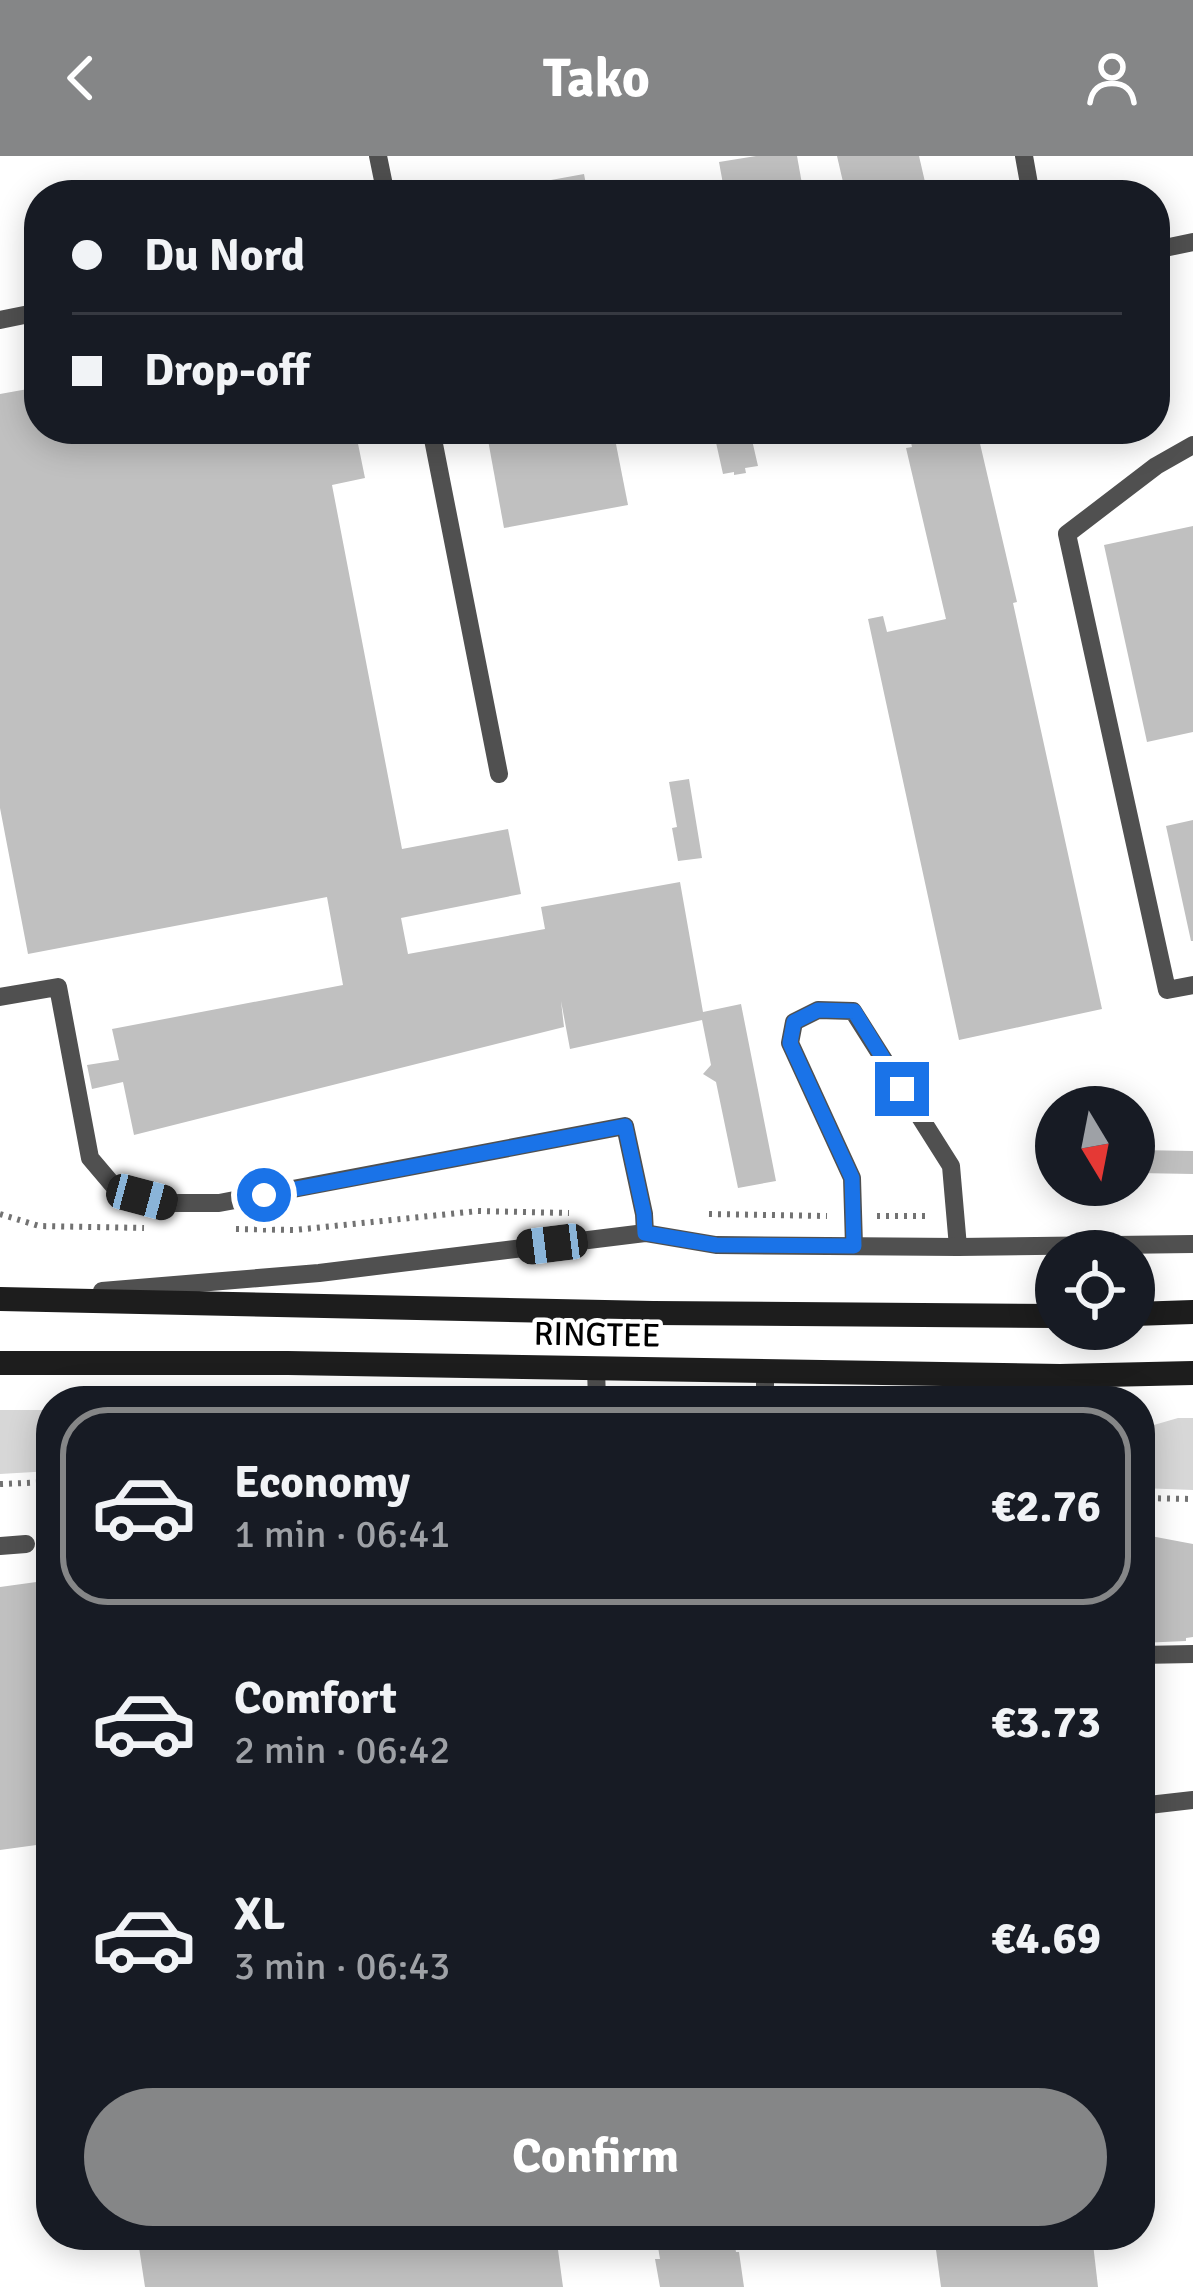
<!DOCTYPE html>
<meta charset="utf-8">
<style>
body{margin:0;font-family:Signika,sans-serif;background:#20242c;color:#f1f3f6;height:100vh;display:flex;flex-direction:column;font-size:45px;white-space:nowrap}
*{box-sizing:border-box;margin:0}
p{font-size:39px;color:#9ea1a6}
.icon{flex:none;width:66px;height:66px;fill:none;stroke:currentColor;stroke-width:2;stroke-linecap:round;stroke-linejoin:round}
.map{position:relative;flex:1;overflow:hidden}
.details{position:absolute;left:36px;top:1230px;width:1119px;height:864px;display:flex;flex-direction:column;background:#171b24;border-radius:48px;box-shadow:0 6px 30px #0003}
.details>*{flex:none}
.top-card{position:absolute;left:24px;top:24px;width:1146px;height:264px;border-radius:48px;box-shadow:0 6px 30px #0003;display:grid;align-content:center;height:264px;padding:0 48px;background:#171b24}
.needle{width:78px;rotate:170deg}
.buttons{position:absolute;left:1035px;top:930px;display:grid;gap:24px}
.buttons a{display:grid;place-items:center;width:120px;height:120px;border-radius:50%;background:#171b24;box-shadow:0 6px 30px #0003;font-size:60px}
.end{position:absolute;width:54px;height:54px;margin:-27px;border:15px solid #1a73e8;background:#fff;box-shadow:0 0 0 6px #fff}
.from{border-radius:50%}
.car{position:absolute;width:36px;height:72px;margin:-36px -18px;border-radius:15px;box-shadow:0 0 9px 3px #0007;background:linear-gradient(#222 24%,#8ab4d8 0 40%,#222 0 76%,#8ab4d8 0 86%,#222 0)}
.top-card b{display:flex;align-items:center;gap:42px;height:114px;font-size:45px}
.top-card b+b{border-top:3px solid #363941}
.top-card i{width:30px;height:30px;background:#f1f3f6}
ul{padding:21px 0 0;list-style:none}
li{display:flex;align-items:center;gap:36px;height:198px;margin:0 24px 18px;padding:0 24px;border:6px solid transparent;border-radius:48px}
li div{flex:1}
li b{display:block;font-size:45px}
li em{font-style:normal;font-weight:700}
li.active{border-color:#858687}
li>.icon{width:108px;height:108px;stroke-width:1.5}
.primary-button{display:flex;gap:24px;margin-top:auto;padding:24px 48px}
.primary-button a{flex:1;height:138px;border-radius:72px;background:#858687;color:#fff;font-size:48px;font-weight:700;line-height:138px;text-align:center}
header{display:flex;justify-content:space-between;align-items:center;height:156px;padding:0 48px;background:#858687;color:#fff;font-size:54px;font-weight:700}
.map>svg:first-child{display:block}
.green{fill:#d7d7d7}
.building{fill:#c0c0c0}
.lines{fill:none;stroke-linecap:round;stroke-linejoin:round}
.path{stroke:#727272;stroke-width:6;stroke-dasharray:3 6;stroke-linecap:butt}
.service{stroke:#505050;stroke-width:18}
.secondary{stroke:#1d1d1d;stroke-width:24}
.route{stroke:#1a73e8;stroke-width:15}
.labels{text-anchor:middle;dominant-baseline:central;stroke-width:9;stroke-linejoin:round;paint-order:stroke}
.street-label{font-size:33px;fill:#000;stroke:#fff}
</style>
<header><svg class="icon" aria-label="back" viewBox="0 0 24 24"><path d="M15 5l-7 7 7 7"/></svg>Tako<svg class="icon" aria-label="person" viewBox="0 0 24 24"><circle cx="12" cy="8" r="4"/><path d="M4 21q1-7 8-7t8 7"/></svg></header>
<div class="map">
<svg width="1193" height="2131" viewBox="0 0 1193 2131">
<rect width="100%" height="100%" fill="#fff"/>
<!-- green -->
<g class="green">
<path d="M 0,1254 L 51,1254 L 51,1315 L 0,1318 Z"/>
<path d="M 1178,1262 L 1193,1262 L 1193,1334 L 1140,1332 L 1140,1273 Z"/>
</g>
<!-- building -->
<g class="building">
<path d="M 756,0 L 797,0 L 804,39 L 725,39 L 719,6 Z"/>
<path d="M 837,0 L 919,0 L 928,39 L 846,39 Z"/>
<path d="M 584,18 L 588,39 L 554,39 L 551,24 Z"/>
<path d="M 39,231 L 39,273 L 355,273 L 365,322 L 332,329 L 402,693 L 508,673 L 521,738 L 401,762 L 408,798 L 545,773 L 541,751 L 680,726 L 703,856 L 741,848 L 776,1025 L 738,1032 L 716,926 L 703,918 L 711,909 L 702,864 L 570,893 L 561,845 L 564,871 L 134,979 L 123,926 L 92,933 L 87,909 L 119,904 L 112,873 L 343,829 L 327,741 L 28,798 L 0,652 L 0,238 Z"/>
<path d="M 486,273 L 613,273 L 628,349 L 504,372 Z"/>
<path d="M 713,273 L 791,273 L 791,275 L 752,284 L 758,310 L 745,312 L 746,317 L 734,319 L 734,316 L 723,318 Z"/>
<path d="M 908,273 L 982,273 L 983,278 L 978,279 L 1017,446 L 1013,447 L 1102,853 L 959,884 L 868,463 L 883,460 L 887,476 L 946,463 L 906,292 L 912,291 Z"/>
<path d="M 1193,370 L 1193,576 L 1147,586 L 1104,389 Z"/>
<path d="M 689,623 L 702,702 L 678,705 L 672,672 L 677,671 L 669,626 Z"/>
<path d="M 1193,664 L 1193,785 L 1191,785 L 1166,670 Z"/>
<path d="M 1138,994 L 1193,995 L 1193,1018 L 1138,1017 Z"/>
<path d="M 1140,1378 L 1193,1388 L 1193,1481 L 1186,1482 L 1186,1485 L 1140,1487 Z"/>
<path d="M 51,1424 L 51,1687 L 0,1694 L 0,1431 Z"/>
<path d="M 161,2079 L 556,2079 L 563,2131 L 145,2131 L 138,2085 L 162,2082 Z"/>
<path d="M 656,2079 L 733,2079 L 736,2096 L 739,2096 L 744,2131 L 660,2131 L 655,2103 L 660,2103 Z"/>
<path d="M 934,2079 L 1092,2079 L 1098,2131 L 941,2131 Z"/>
</g>
<g class="lines">
<!-- path -->
<g class="path">
<path d="M 0,1058 L 39,1070 L 144,1072"/>
<path d="M 709,1058 L 827,1060"/>
<path d="M 877,1060 L 929,1060"/>
<path d="M 236,1073 L 295,1074 L 478,1055 L 569,1057"/>
<path d="M 0,1328 L 51,1326"/>
<path d="M 1140,1342 L 1193,1343"/>
</g>
<!-- service -->
<g class="service">
<path d="M 378,0 L 386,39"/>
<path d="M 1024,0 L 1031,39"/>
<path d="M 1155,94 L 1193,86"/>
<path d="M 0,164 L 39,156"/>
<path d="M 431,273 L 499,618"/>
<path d="M 1193,289 L 1156,310 L 1067,378 L 1167,834 L 1193,829"/>
<path d="M 0,841 L 58,831 L 90,1002 L 118,1035 L 166,1047 L 219,1047 L 625,970 L 644,1058 L 645,1077"/>
<path d="M 854,1090 L 852,1022 L 790,887 L 794,866 L 818,854 L 853,855 L 951,1010 L 958,1091"/>
<path d="M 102,1135 L 319,1117 L 645,1077 L 716,1089 L 958,1091 L 1193,1088"/>
<path d="M 596,1212 L 597,1245"/>
<path d="M 765,1214 L 765,1245"/>
<path d="M 1060,1220 L 1060,1245"/>
<path d="M 0,1390 L 26,1388"/>
<path d="M 1140,1499 L 1193,1498"/>
<path d="M 1140,1650 L 1193,1644"/>
</g>
<!-- secondary -->
<g class="secondary">
<path d="M 0,1143 L 653,1157 L 1056,1160"/>
<path d="M 1134,1158 L 1193,1156"/>
<path d="M 0,1207 L 288,1207 L 1060,1220 L 1193,1217"/>
</g>
</g>
<g class="lines">
<!-- route -->
<path class="route" d="M 264,1039 L 625,970 L 644,1058 L 645,1077 L 716,1089 L 854,1090 L 852,1022 L 790,887 L 794,866 L 818,854 L 854,855 L 902,933"/>
</g>
<g class="labels">
<!-- street labels -->
<g class="street-label">
<text transform="translate(597 1179) rotate(1)">RINGTEE</text>
</g>
</g>
</svg>
<div class="buttons">
<a><svg class="needle" viewBox="-14 -14 28 28"><path d="M0-13l5 13h-10z" fill="#e53935"/><path d="M0 13l5-13h-10z" fill="#9ea1a6"/></svg></a>
<a><svg class="icon" aria-label="locate" viewBox="0 0 24 24"><circle cx="12" cy="12" r="6"/><path d="M12 2v4M12 18v4M2 12h4M18 12h4"/></svg></a>
</div>
<i class="end from" style="left:264px;top:1039px"></i>
<i class="end" style="left:902px;top:933px"></i>
<i class="car" style="left:142px;top:1041px;rotate:105deg"></i>
<i class="car" style="left:552px;top:1088px;rotate:263deg"></i>
<div class="top-card">
<b><i class="from"></i>Du Nord</b>
<b><i></i>Drop-off</b>
</div>
<section class="details">
<ul>
<li class="active"><svg class="icon" aria-label="car" viewBox="0 0 24 24"><path d="M5 17H2v-5l4-1 3-4h7l3 4 3 1v5h-3M9 17h6M6 11h13"/><circle cx="7" cy="17" r="2"/><circle cx="17" cy="17" r="2"/></svg><div><b>Economy</b><p>1 min · 06:41</p></div><em>€2.76</em></li>
<li><svg class="icon" aria-label="car" viewBox="0 0 24 24"><path d="M5 17H2v-5l4-1 3-4h7l3 4 3 1v5h-3M9 17h6M6 11h13"/><circle cx="7" cy="17" r="2"/><circle cx="17" cy="17" r="2"/></svg><div><b>Comfort</b><p>2 min · 06:42</p></div><em>€3.73</em></li>
<li><svg class="icon" aria-label="car" viewBox="0 0 24 24"><path d="M5 17H2v-5l4-1 3-4h7l3 4 3 1v5h-3M9 17h6M6 11h13"/><circle cx="7" cy="17" r="2"/><circle cx="17" cy="17" r="2"/></svg><div><b>XL</b><p>3 min · 06:43</p></div><em>€4.69</em></li>
</ul>
<div class="primary-button"><a>Confirm</a></div>
</section>
</div>
